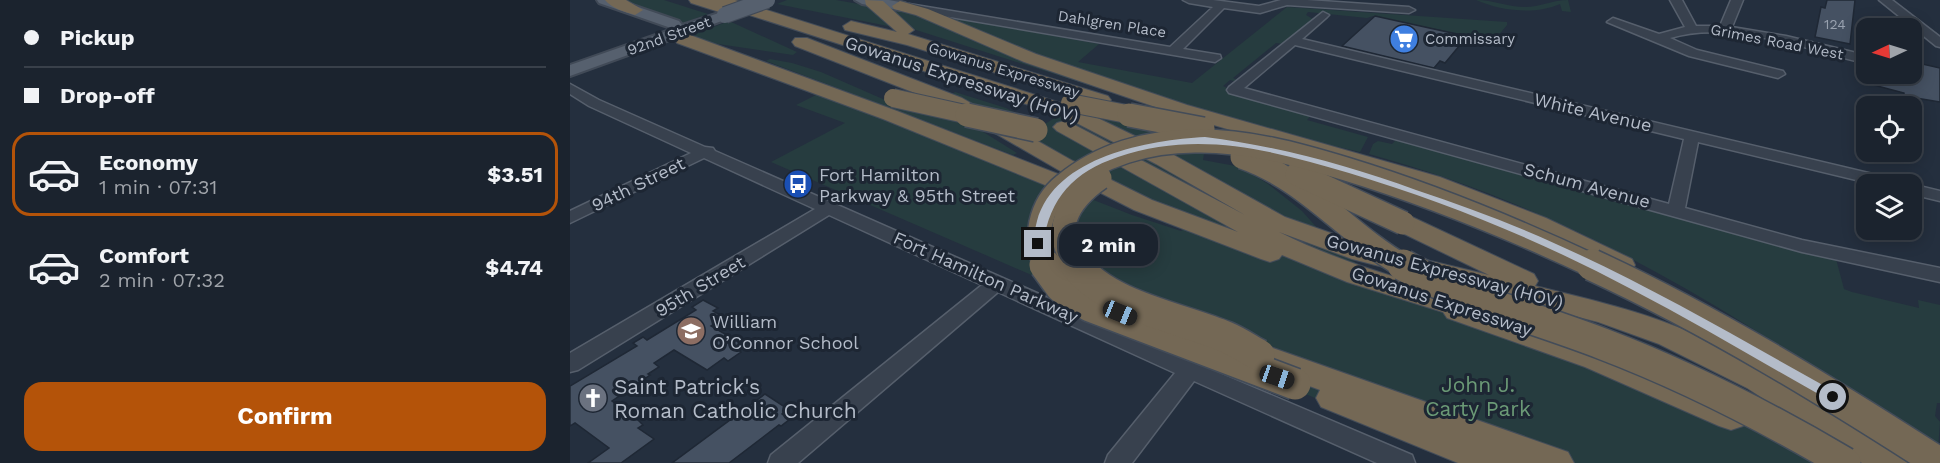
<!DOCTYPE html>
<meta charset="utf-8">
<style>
body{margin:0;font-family:"Work Sans",sans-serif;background:#282f3a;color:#f1f3f6;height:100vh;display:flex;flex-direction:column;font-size:22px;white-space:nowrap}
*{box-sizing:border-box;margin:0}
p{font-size:20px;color:#a0a4aa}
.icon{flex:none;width:33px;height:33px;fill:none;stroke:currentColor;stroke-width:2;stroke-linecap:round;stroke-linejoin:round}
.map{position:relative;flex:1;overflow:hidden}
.sheet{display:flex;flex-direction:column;background:#1b232e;width:570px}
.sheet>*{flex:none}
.banner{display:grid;align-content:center;height:132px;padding:0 24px;background:#1b232e}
.needle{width:39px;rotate:266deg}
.tools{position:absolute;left:1286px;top:18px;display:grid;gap:12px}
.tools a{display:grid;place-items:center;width:66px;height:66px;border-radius:12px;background:#1b232e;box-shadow:0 3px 15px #0003,0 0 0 2px #39404a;font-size:30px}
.end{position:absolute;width:27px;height:27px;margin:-14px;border:8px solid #b4bcc9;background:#111;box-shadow:0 0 0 3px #111}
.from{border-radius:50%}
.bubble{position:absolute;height:42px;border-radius:18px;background:#1b232e;box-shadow:0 3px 15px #0003,0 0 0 2px #39404a;font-size:20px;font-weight:700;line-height:42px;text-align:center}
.car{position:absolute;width:18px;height:36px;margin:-18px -9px;border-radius:8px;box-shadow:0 0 4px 2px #0007;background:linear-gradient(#222 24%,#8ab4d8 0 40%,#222 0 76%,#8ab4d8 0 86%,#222 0)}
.banner b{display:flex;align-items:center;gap:21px;height:57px;font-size:22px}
.banner b+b{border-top:2px solid #39404a}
.banner i{width:15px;height:15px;background:#f1f3f6}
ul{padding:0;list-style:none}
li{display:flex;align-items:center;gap:18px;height:84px;margin:0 12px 9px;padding:0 12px;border:3px solid transparent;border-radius:18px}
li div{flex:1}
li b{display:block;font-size:22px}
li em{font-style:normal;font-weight:700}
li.selected{border-color:#b45309}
li>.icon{width:54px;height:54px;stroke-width:1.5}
.action{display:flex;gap:12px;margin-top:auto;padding:12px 24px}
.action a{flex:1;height:69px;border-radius:18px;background:#b45309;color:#fff;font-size:24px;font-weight:700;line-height:69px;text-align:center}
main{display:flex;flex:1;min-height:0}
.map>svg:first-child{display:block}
.green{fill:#263c3f}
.building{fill:#455162;stroke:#1f2835;stroke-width:1.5}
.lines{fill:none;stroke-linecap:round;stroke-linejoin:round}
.minor-casing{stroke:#565f6c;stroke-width:3}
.major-casing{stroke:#414a57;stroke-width:4}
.highway-casing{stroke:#434c59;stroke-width:2}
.minor{fill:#38414e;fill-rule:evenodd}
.major{fill:#56606e;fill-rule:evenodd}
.highway{fill:#746855;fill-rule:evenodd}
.major-bridge-casing{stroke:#414a57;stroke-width:18;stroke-linecap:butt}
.highway-bridge-far2-casing{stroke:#434c59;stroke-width:20;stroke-linecap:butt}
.highway-bridge-far1-casing{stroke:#434c59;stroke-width:26;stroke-linecap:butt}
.highway-bridge-casing{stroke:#434c59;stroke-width:34;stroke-linecap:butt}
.major-bridge{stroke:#56606e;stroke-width:16}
.highway-bridge-far2{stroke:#746855;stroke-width:18}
.highway-bridge-far1{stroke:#746855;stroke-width:23}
.highway-bridge{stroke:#746855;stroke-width:31}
.route{fill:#b4bcc9}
.labels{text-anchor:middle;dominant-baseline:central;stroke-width:6;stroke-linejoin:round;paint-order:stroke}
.far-number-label{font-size:14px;fill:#98a1af}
.far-street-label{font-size:15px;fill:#b4bcc9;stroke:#1d2633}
.far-poi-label{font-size:15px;fill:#b4bcc9;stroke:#1d2633;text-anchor:start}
.street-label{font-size:18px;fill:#b4bcc9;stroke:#1d2633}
.poi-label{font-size:18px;fill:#b4bcc9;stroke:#1d2633;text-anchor:start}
.near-park-label{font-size:21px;fill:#6b9a76;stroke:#1d2633}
.near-poi-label{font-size:21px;fill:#b4bcc9;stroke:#1d2633;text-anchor:start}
</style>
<main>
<section class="sheet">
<div class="banner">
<b><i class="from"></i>Pickup</b>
<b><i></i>Drop-off</b>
</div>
<ul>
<li class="selected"><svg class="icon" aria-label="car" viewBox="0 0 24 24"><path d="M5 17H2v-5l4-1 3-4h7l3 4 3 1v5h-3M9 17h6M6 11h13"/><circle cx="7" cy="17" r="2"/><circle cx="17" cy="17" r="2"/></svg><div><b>Economy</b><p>1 min · 07:31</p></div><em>$3.51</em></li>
<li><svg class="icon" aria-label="car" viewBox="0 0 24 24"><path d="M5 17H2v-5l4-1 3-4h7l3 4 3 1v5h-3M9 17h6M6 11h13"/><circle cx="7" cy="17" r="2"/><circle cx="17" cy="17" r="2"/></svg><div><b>Comfort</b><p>2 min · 07:32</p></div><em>$4.74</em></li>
</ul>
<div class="action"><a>Confirm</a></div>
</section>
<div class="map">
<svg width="1370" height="463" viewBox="0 0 1370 463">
<rect width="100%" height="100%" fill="#242f3e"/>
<!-- green -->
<g class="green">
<path d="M 51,0 L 94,0 L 138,14 L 113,23 Z"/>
<path d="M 217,0 L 266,0 L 300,6 L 323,27 L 207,4 Z"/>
<path d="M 906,0 C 923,0 938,7 955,7 C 970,7 983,0 998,0 L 1001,12 L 992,11 L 990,4 C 965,15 931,11 906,0 Z"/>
<path d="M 322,6 L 344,12 L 447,55 L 454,63 L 578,104 L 343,29 L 330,21 Z"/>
<path d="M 717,7 L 937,22 L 937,25 L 923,42 L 909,45 L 886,43 L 891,34 L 803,16 L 797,18 L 738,12 L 736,15 L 743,19 L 714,44 L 706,43 L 663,78 L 669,81 L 667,82 L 660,80 L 653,86 L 659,89 L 657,91 L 742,114 L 737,120 L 798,137 L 790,152 L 679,126 L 467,56 L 369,15 L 529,44 L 508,62 L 622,83 Z"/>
<path d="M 159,21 L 227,52 L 223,55 L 148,44 L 118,37 Z"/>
<path d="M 200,59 L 222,63 L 251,72 L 322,103 L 394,120 L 447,153 L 443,155 L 196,61 Z"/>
<path d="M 385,92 L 436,108 L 472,126 L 498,109 L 639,123 L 633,160 L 671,167 L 698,184 L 732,211 L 765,248 L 835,298 L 1033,366 L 1294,463 L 895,463 L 201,162 L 275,123 L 226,105 L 250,93 L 562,215 L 611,231 L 628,221 L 544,187 L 381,96 Z"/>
<path d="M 827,139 L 1266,259 L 1274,289 L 1282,292 L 1349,308 L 1348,300 L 1370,305 L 1370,403 L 1367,403 L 1365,416 L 1370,422 L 1368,450 C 1275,389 1182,324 1084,271 C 995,222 898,181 799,154 L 803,144 L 808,141 L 822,144 Z"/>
</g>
<!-- building -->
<g class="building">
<path d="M 1257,0 L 1285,0 L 1280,44 L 1245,37 L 1251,7 L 1255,8 Z"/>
<path d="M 805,16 L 891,35 L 884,44 L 890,45 L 875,63 L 870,61 L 864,68 L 772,46 Z"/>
<path d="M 1341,41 L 1351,43 L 1352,64 L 1370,68 L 1370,102 L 1334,96 L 1334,93 L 1296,83 L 1296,74 L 1341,74 Z"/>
<path d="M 133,300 L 148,308 L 143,311 L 154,317 L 141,326 L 174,345 L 167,349 L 171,352 L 158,361 L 154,358 L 137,370 L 104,350 L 84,363 L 89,367 L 78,374 L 80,375 L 42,401 L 69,421 L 73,425 L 68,428 L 84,439 L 51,463 L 18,463 L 39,448 L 5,423 L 0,426 L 0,386 L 67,346 L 63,343 L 73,337 L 77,340 L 126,310 L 122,307 Z"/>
<path d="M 195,394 L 218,409 L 212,414 L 220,419 L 211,426 L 209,425 L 159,463 L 102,463 Z"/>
</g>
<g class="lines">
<!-- minor casing -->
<g class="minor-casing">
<g id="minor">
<path d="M 613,0 L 643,0 L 689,6 L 711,0 L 737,0 L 839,7 L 845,10 L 839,13 L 717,5 L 690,13 L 654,8 L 613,49 L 650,55 L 651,58 L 645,62 L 339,10 L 333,7 L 339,4 L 600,47 L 643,7 L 619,3 Z"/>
<path d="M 1100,0 L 1112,0 L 1126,26 L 1150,26 L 1161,0 L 1173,0 L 1162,27 L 1216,36 L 1295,55 L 1296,59 L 1290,62 C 1233,48 1158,20 1100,38 L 1127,50 L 1213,71 L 1215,74 L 1208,78 L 1119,56 L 1037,22 L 1043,18 L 1089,34 L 1115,27 Z"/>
<path d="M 1309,0 L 1322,0 L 1370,37 L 1370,47 L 1366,46 Z"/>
<path d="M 753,12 L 759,15 L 757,17 L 732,39 L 1328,180 L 1330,184 L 1303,184 L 1128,142 L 1115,208 L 1232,240 L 1370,268 L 1370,282 L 1232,252 L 659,93 L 657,90 L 659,87 ZM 725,45 L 1114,139 L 1099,204 L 674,88 Z"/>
<path d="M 0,84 L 29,100 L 135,147 L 143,148 L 145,151 L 628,364 L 842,455 L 845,463 L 807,463 L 624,381 L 562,463 L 535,463 L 538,455 L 605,373 L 428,292 L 228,463 L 198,463 L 201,455 L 412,285 L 259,215 L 8,370 L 0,372 L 0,353 L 245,209 L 134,158 L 0,223 L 0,211 L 121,153 L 19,106 L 0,94 Z"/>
<path d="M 1339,184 L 1341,184 L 1370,191 L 1370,201 L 1341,194 L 1341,184 Z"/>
</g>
</g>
<!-- major casing -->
<g class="major-casing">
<g id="major">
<path d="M 27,0 L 48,0 L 109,21 L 112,25 L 155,11 L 162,15 L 160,18 L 0,76 L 0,65 L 100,30 L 98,27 L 29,3 Z"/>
<path d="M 285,0 L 319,0 L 335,3 L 337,6 L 330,10 L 292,4 Z"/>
</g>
</g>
<!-- highway casing -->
<g class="highway-casing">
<g id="highway">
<path d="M 35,0 L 56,0 L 73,10 L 65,15 C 55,12 41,8 35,0 Z"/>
<path d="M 119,0 L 165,0 L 507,108 L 602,154 L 715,217 L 798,246 L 919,275 L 824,229 L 820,223 L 824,217 L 833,215 L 842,217 L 964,274 L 968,281 L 965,286 C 1014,298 1063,309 1110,328 C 1189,359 1261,408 1333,452 L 1339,463 L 1292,463 L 1177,388 L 1089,344 L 1028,322 L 782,259 L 709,232 C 775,265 846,283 915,305 L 919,310 C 1005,337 1090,370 1173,406 L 1178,416 L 1173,426 L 1161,430 L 1149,426 L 1015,367 L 877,318 L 873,312 L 777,282 L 712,255 L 709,259 L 700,262 L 691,259 L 564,210 L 525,190 L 527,193 L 523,198 L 515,200 L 507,198 L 313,119 L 107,43 L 100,32 L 103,28 L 115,28 L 120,35 L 327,111 L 511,183 L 378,106 L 225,46 L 222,42 L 225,38 L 237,38 L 392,98 L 503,161 L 582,200 L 668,232 L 487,131 L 483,127 L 487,123 L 494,121 L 501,123 L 675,215 L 586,164 L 493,116 L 173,13 L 165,17 L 121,3 Z"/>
<path d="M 295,0 L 313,1 L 344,30 L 338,34 L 538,96 L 541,100 L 538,104 L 524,104 L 337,45 L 275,30 L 273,26 L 281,21 L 327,32 L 296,5 Z"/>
<path d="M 330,1 L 358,9 L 466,54 L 617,105 L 870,177 L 976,218 L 1062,259 L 1065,265 L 1062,271 L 1052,274 L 1042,271 L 958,230 L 854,187 L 603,113 L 454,62 L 346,15 L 324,9 L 322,6 Z"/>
<path d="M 689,343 L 998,452 L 1004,463 L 888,463 L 751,407 L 746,398 L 750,390 L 678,363 L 674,355 L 678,347 Z"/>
</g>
</g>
<!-- minor -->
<use href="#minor" class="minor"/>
<!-- major -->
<use href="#major" class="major"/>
<!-- highway -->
<use href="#highway" class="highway"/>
<!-- major-bridge casing -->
<g class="major-bridge-casing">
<path id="major-bridge" d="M 155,15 L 197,0"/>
</g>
<!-- highway-bridge-far2 casing -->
<g class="highway-bridge-far2-casing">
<g id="highway-bridge-far2">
<path d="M 323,98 L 404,116"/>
<path d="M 500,103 L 567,116"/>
</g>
</g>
<!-- highway-bridge-far1 casing -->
<g class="highway-bridge-far1-casing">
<g id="highway-bridge-far1">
<path d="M 397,115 L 466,130"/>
<path d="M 559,115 L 633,129"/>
<path d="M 672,157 C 736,179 777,234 835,267"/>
<path d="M 727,174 L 833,223"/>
<path d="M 476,267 C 462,240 470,204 494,185 C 530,155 578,141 625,141 C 676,140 727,154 776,169 C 861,195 944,229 1025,267"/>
<path d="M 507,267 C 480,231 497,201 530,178"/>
</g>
</g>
<!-- highway-bridge casing -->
<g class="highway-bridge-casing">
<g id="highway-bridge">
<path d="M 475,265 L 491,287 L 520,306 L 725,384"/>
<path d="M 506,265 C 536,306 611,318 656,337 C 668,342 678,349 689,355"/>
<path d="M 833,265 C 896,301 966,318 1033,344 C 1117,376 1197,417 1275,463"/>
<path d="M 1022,265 C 1143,321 1257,391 1369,463"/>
</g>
</g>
<!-- major-bridge -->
<use href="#major-bridge" class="major-bridge"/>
<!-- highway-bridge-far2 -->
<use href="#highway-bridge-far2" class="highway-bridge-far2"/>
<!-- highway-bridge-far1 -->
<use href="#highway-bridge-far1" class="highway-bridge-far1"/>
<!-- highway-bridge -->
<use href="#highway-bridge" class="highway-bridge"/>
</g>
<!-- route -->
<path class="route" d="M 635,137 C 707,146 778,165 846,190 C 894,206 940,223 986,244 C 1083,287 1175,342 1267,393 L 1269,397 L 1267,400 L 1259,400 C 1193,363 1128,324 1061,289 C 971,241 876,202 779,173 C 701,150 628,130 548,157 C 504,172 480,197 473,244 L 468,247 L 463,244 C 464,236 465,228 467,221 C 485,156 579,140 635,137 Z"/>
<!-- icons -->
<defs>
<g id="supermarket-disc" transform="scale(1.5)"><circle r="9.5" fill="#3f7fe0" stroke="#1d2633"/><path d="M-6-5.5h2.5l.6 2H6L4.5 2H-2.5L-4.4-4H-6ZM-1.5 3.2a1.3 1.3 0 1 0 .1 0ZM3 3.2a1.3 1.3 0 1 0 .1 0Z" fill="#fff"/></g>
<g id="bus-disc" transform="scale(1.5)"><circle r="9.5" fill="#1a4fb4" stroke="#1d2633"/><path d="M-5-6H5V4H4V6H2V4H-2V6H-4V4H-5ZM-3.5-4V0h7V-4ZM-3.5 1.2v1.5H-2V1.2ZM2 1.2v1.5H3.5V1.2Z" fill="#fff"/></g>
<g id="school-disc" transform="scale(1.5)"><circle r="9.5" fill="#8d6e63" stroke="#1d2633"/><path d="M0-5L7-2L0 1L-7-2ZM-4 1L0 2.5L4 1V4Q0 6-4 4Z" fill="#fff"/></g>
<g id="church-disc" transform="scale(1.5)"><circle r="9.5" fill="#6b7280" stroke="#1d2633"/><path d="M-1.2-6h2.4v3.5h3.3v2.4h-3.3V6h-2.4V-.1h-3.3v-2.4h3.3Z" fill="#fff"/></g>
</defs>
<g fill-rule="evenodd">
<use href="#supermarket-disc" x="834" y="39"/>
<use href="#bus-disc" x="228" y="184"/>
<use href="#school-disc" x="121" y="331"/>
<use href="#church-disc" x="23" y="398"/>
</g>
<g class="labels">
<!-- far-number labels -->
<g class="far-number-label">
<text x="1265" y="24">124</text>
</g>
<!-- far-street labels -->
<g class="far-street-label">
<text transform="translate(542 24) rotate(9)">Dahlgren Place</text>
<text transform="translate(99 36) rotate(-20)">92nd Street</text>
<text transform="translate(1207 42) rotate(11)">Grimes Road West</text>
<text transform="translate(434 70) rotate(17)">Gowanus Expressway</text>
</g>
<!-- far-poi labels -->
<g class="far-poi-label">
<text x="855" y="39">Commissary</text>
</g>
<!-- street labels -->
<g class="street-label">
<text transform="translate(392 79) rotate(18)">Gowanus Expressway (HOV)</text>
<text transform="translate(1023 112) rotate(13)">White Avenue</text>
<text transform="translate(68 184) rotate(-26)">94th Street</text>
<text transform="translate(1017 185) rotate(15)">Schum Avenue</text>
<text transform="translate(875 271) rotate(15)">Gowanus Expressway (HOV)</text>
<text transform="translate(416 277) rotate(24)">Fort Hamilton Parkway</text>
<text transform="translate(130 286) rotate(-31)">95th Street</text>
<text transform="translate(872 301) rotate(18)">Gowanus Expressway</text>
</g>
<!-- poi labels -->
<g class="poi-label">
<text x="249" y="174">Fort Hamilton<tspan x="249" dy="21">Parkway &amp; 95th Street</tspan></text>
<text x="142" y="321">William<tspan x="142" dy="21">O’Connor School</tspan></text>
</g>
<!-- near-park labels -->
<g class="near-park-label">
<text x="908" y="384">John J.<tspan x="908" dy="24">Carty Park</tspan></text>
</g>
<!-- near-poi labels -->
<g class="near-poi-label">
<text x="44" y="386">Saint Patrick's<tspan x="44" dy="24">Roman Catholic Church</tspan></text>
</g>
</g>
</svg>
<div class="tools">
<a><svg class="needle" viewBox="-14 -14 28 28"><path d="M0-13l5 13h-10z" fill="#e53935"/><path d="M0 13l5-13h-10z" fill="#a0a4aa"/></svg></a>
<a><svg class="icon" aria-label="locate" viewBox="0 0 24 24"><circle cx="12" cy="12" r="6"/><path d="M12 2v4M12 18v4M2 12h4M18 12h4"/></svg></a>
<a><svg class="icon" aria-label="layers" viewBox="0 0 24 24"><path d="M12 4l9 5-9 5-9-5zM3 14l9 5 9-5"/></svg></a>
</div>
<i class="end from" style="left:1263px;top:397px"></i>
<i class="end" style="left:468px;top:244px"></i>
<div class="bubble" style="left:489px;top:224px;width:99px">2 min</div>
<i class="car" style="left:550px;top:313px;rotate:112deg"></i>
<i class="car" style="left:707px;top:377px;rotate:109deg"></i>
</div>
</main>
